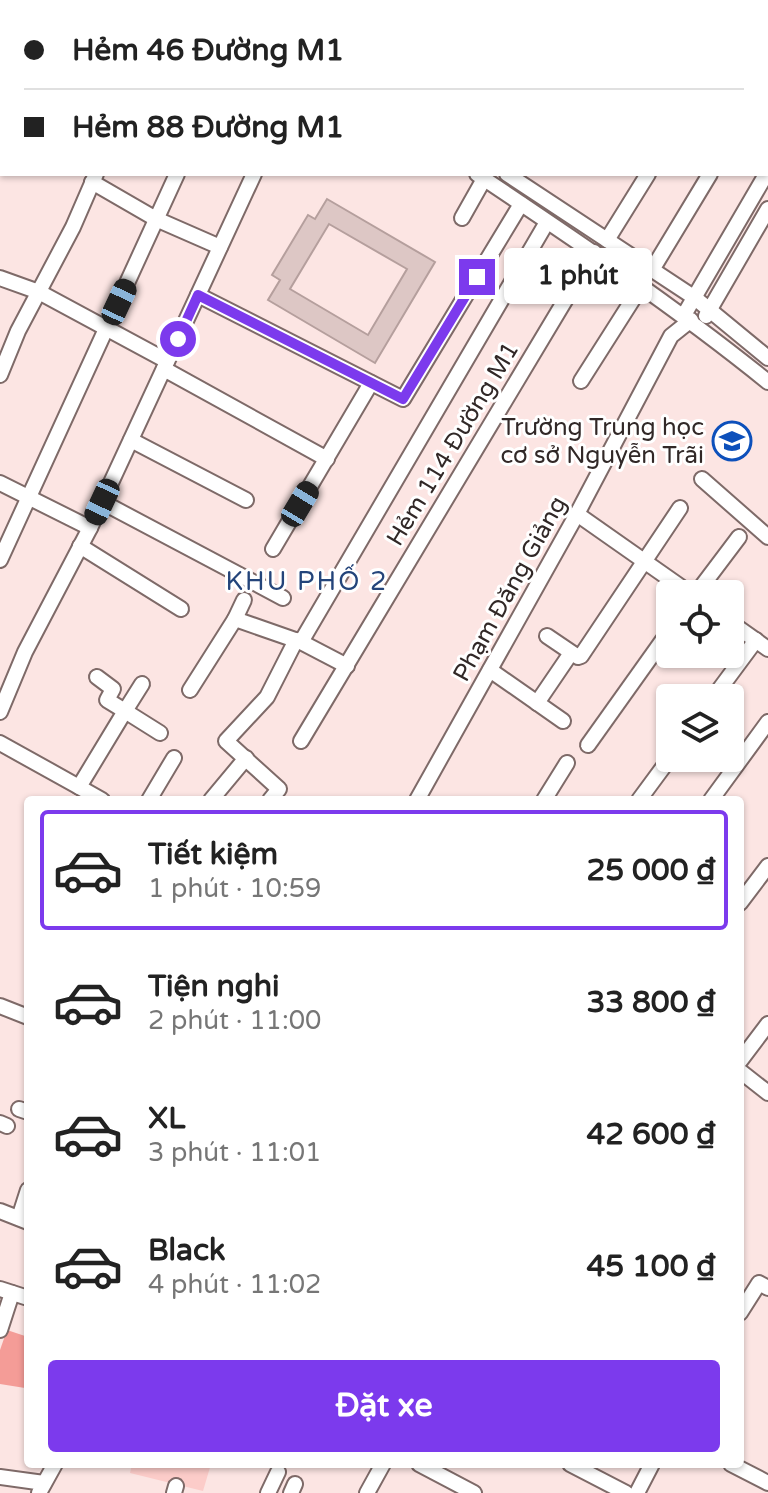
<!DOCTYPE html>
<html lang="vi">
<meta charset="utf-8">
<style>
body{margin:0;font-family:"Varela Round",sans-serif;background:#f6f6f6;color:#222;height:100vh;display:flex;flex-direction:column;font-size:30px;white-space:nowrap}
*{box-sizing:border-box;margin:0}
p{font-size:26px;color:#767676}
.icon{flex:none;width:44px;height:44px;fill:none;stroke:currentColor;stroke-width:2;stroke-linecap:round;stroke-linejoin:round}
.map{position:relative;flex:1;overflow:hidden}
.details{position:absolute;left:24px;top:796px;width:720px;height:672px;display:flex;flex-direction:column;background:#fff;border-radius:8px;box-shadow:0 2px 6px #0004}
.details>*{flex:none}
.top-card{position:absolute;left:0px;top:0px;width:768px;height:176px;box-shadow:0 2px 6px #0004;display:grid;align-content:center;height:176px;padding:0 24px;background:#fff}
.buttons{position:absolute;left:656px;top:580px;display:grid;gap:16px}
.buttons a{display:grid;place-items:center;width:88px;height:88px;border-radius:8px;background:#fff;box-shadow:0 2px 6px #0004;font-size:40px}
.end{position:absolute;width:36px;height:36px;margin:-18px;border:10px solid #7c3aed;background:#fff;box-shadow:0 0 0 4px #fff}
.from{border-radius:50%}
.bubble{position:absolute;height:56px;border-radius:8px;background:#fff;box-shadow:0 2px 6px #0004;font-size:26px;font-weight:800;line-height:56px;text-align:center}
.car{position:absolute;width:24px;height:48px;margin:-24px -12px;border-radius:10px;box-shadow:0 0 6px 2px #0007;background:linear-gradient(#222 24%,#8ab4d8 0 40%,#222 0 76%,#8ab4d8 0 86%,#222 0)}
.top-card b{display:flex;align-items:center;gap:28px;height:76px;font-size:30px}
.top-card b+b{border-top:2px solid #e0e0e0}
.top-card i{width:20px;height:20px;background:#222}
ul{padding:14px 0 0;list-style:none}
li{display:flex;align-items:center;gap:24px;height:120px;margin:0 16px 12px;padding:0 8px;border:4px solid transparent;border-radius:8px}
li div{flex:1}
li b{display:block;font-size:30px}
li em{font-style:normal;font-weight:800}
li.current{border-color:#7c3aed}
li>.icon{width:72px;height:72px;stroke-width:1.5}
.cta{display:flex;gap:16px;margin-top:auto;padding:16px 24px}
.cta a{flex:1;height:92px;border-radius:8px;background:#7c3aed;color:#fff;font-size:32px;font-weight:800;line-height:92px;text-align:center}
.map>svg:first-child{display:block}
.green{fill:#fcccc9}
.forest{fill:#f49c97}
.building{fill:#ddc7c5;stroke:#b59f9d;stroke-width:2;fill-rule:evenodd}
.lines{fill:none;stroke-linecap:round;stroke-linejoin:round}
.minor-casing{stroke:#7e6a68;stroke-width:18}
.minor{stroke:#fff;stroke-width:14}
.route{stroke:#7c3aed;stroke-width:10}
.labels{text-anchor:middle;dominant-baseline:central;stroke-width:6;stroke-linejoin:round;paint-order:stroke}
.poi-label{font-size:24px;fill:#312827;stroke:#fff;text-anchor:end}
.street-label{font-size:24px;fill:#312827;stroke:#fff}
.neighbourhood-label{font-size:26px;letter-spacing:2px;fill:#24447a;stroke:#fff}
</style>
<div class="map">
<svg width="768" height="1493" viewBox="0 0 768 1493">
<rect width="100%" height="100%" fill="#fce5e3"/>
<!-- green -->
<path class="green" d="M 132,1464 L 211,1464 L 203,1491 L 130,1473 Z"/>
<!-- forest -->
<path class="forest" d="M 7,1330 L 28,1337 L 28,1380 L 25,1388 L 0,1384 L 0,1350 Z"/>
<!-- building -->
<path class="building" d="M 327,199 L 435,262 L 375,363 L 268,300 L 280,280 L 272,275 L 308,215 L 315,219 ZM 329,224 L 407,269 L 368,335 L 290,289 Z"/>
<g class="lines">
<!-- minor casing -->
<g class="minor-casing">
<g id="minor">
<path d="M 212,0 L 216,2"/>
<path d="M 245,0 L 248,2"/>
<path d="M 519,0 L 521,2"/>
<path d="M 636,0 L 639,2"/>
<path d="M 173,2 L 174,0"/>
<path d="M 431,2 L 432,0"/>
<path d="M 766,86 L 768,87"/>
<path d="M 477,174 C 577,241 674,306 768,382"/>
<path d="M 507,174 L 695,298 L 768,358"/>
<path d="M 92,182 L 156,219 L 220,247"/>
<path d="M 462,218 L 484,179"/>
<path d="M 607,240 L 648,174"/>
<path d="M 652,270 L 710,174"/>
<path d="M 0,278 L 39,292 L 167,361"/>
<path d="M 198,295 L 403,399 L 521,204"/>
<path d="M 684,315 L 768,171"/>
<path d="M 706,316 L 768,209"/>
<path d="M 164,369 L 327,459"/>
<path d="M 0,375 L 18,331 L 73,227 L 96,174"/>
<path d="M 581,381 L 642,285"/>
<path d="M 131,440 L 246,500"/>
<path d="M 702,479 L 768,537"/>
<path d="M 0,483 L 90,528"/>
<path d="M 102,502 L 283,598"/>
<path d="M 577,514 L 691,594"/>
<path d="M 80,546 L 181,609"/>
<path d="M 273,549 L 371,383"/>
<path d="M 0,560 L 177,174"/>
<path d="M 696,594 L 739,537"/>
<path d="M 235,619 L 244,600"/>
<path d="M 730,622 L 768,649"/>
<path d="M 547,636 L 578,657 L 581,656 L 680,508"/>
<path d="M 301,642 L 347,666"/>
<path d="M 490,670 L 563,721"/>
<path d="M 97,677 L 113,689 L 107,700 L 125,711 L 142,684"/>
<path d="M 190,690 L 235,619 L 301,642 L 547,222"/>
<path d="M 713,698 L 756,640"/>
<path d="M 537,703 L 571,653"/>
<path d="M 0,712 L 25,652 L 90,528 L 254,174"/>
<path d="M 301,741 L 594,252"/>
<path d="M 0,743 L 79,787 L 125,711 L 160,733"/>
<path d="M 588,745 L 670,630"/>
<path d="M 79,787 L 102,800"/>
<path d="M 149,800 L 174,758"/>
<path d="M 211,800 L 246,758"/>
<path d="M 270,800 L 279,789 L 226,741 L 267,697 L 296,640"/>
<path d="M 417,800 L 577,514 L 671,336 L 691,320"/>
<path d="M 544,800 L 567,763"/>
<path d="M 639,800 L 670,758"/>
<path d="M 711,800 L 768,722"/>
<path d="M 740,903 L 768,866"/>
<path d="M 0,1006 L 28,1017"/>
<path d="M 740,1061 L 768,1024"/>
<path d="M 740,1071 L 768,1093"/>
<path d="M 19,1109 L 28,1112"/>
<path d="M 0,1123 L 7,1126"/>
<path d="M 0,1211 L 28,1222"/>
<path d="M 19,1218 L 28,1190"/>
<path d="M 0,1289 L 28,1298"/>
<path d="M 740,1313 L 759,1283 L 768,1288"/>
<path d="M 0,1330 L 12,1293"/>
<path d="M 419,1464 L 474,1493"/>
<path d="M 570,1464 L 626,1493"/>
<path d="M 731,1464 L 768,1483"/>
<path d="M 0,1477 L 44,1483"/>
<path d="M 39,1493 L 55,1464"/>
<path d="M 174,1493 L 176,1486"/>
<path d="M 268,1493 L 278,1472"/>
<path d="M 291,1493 L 295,1484"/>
<path d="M 367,1493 L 383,1464"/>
<path d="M 637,1493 L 652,1464"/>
</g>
</g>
<!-- minor -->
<use href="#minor" class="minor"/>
</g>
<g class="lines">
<!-- route -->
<path class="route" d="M 178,339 L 198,295 L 403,399 L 477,277"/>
</g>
<!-- icons -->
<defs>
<g id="school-ring" transform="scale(2)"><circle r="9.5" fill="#fff" stroke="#0d50bb" stroke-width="1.5"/><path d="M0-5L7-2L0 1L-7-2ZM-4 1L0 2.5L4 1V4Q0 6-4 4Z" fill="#0d50bb"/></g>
</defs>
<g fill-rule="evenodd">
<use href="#school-ring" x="732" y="441"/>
</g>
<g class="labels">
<!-- poi labels -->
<g class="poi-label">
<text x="704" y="427">Trường Trung học<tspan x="704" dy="28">cơ sở Nguyễn Trãi</tspan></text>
</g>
<!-- street labels -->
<g class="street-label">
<text transform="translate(453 444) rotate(-59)">Hẻm 114 Đường M1</text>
<text transform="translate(510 589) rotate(-61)">Phạm Đăng Giảng</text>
</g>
<!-- neighbourhood labels -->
<g class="neighbourhood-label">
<text x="307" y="581">KHU PHỐ 2</text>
</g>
</g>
</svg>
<div class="buttons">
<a><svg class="icon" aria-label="locate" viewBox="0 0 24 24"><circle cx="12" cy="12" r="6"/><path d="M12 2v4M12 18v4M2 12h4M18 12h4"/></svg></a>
<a><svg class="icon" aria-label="layers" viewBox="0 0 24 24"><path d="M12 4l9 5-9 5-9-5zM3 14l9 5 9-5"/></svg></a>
</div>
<i class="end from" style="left:178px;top:339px"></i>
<i class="end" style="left:477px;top:277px"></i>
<div class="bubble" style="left:504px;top:248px;width:148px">1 phút</div>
<i class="car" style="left:119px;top:302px;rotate:25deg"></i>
<i class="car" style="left:102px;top:502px;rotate:205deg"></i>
<i class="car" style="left:300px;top:504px;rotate:31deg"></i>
<div class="top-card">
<b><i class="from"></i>Hẻm 46 Đường M1</b>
<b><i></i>Hẻm 88 Đường M1</b>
</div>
<section class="details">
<ul>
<li class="current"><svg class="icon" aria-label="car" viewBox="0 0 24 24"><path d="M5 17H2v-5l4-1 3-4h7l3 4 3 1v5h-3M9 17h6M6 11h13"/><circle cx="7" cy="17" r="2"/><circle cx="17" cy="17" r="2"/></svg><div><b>Tiết kiệm</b><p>1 phút · 10:59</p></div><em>25 000 ₫</em></li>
<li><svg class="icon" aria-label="car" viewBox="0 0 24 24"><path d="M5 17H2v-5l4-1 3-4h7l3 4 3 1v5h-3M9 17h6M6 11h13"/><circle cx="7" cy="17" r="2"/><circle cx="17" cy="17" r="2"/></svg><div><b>Tiện nghi</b><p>2 phút · 11:00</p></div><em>33 800 ₫</em></li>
<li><svg class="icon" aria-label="car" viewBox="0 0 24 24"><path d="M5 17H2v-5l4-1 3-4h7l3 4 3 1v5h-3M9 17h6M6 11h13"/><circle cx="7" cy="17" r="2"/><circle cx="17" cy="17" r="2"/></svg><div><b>XL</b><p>3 phút · 11:01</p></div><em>42 600 ₫</em></li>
<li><svg class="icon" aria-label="car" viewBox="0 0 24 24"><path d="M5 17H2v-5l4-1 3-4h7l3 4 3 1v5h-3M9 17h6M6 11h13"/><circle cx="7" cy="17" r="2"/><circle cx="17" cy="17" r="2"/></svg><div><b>Black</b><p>4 phút · 11:02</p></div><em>45 100 ₫</em></li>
</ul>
<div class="cta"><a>Đặt xe</a></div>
</section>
</div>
